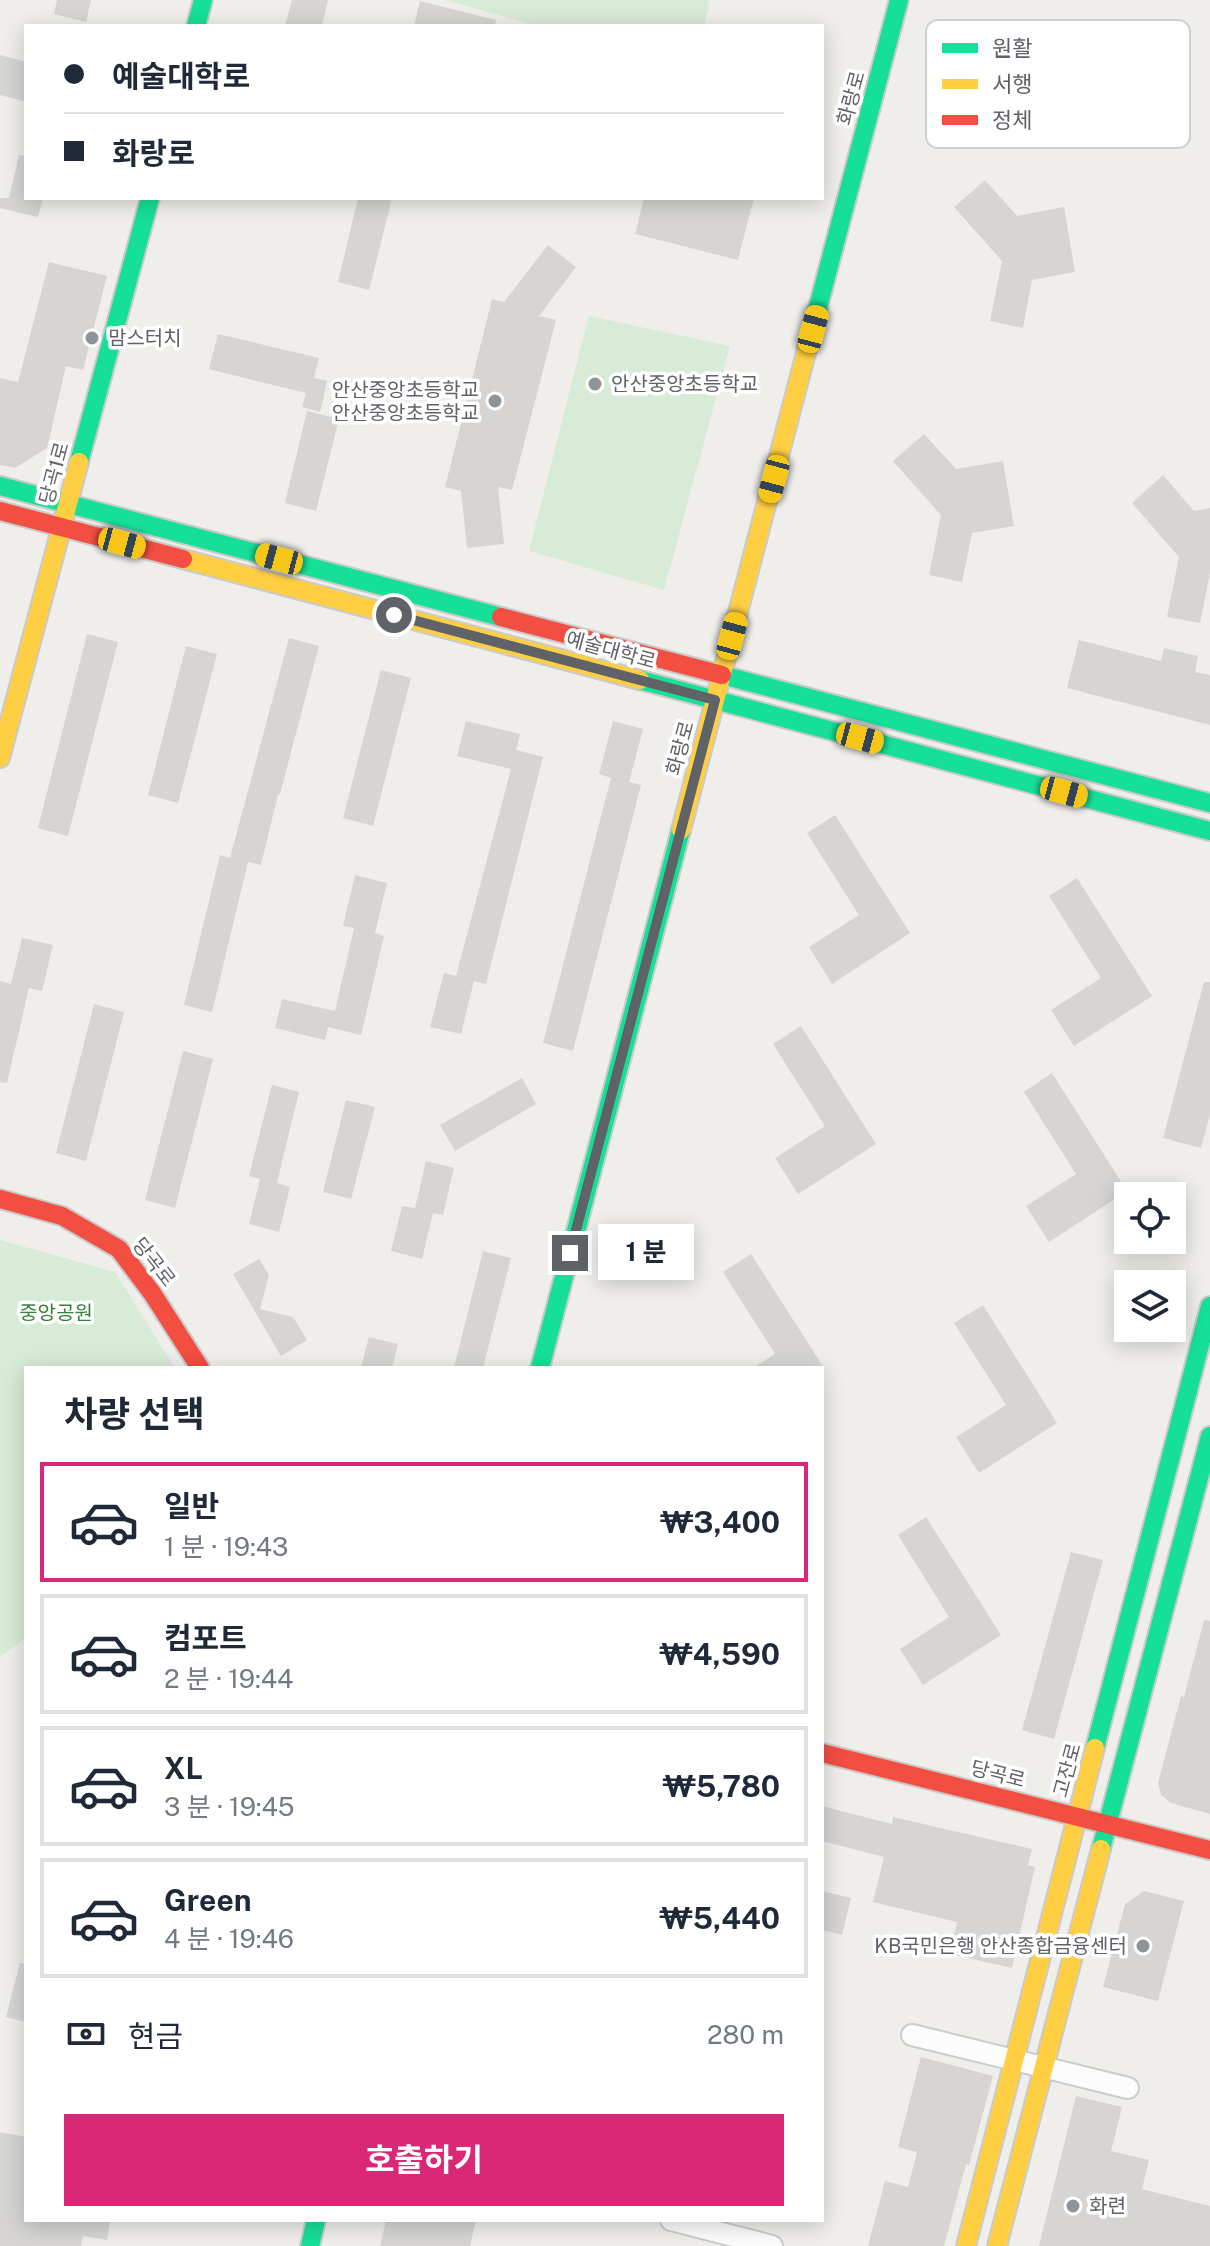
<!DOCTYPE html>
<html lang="ko">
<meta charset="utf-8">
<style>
body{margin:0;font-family:"Public Sans","Noto Sans KR",sans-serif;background:#f6f6f7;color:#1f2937;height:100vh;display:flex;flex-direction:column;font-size:30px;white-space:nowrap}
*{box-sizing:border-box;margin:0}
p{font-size:26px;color:#747a83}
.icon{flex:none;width:44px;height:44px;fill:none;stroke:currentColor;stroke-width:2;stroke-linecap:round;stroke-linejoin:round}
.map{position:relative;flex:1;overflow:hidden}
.details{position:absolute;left:24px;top:1366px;width:800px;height:856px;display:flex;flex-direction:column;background:#fff;border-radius:0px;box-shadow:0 4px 20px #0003}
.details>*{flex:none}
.hud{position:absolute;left:24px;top:24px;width:800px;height:176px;border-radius:0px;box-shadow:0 4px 20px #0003;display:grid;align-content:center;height:176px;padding:0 40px;background:#fff}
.fabs{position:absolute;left:1114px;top:1182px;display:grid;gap:16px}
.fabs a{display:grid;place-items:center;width:72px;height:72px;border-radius:0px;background:#fff;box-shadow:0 4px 20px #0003;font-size:40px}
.end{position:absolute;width:36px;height:36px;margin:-18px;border:10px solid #5f6368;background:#fff;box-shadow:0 0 0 4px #fff}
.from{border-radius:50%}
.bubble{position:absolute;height:56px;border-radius:0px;background:#fff;box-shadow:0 4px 20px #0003;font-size:26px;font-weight:700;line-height:56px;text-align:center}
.car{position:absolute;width:24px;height:48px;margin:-24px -12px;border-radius:10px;box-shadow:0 0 6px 2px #0007;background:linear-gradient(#f5c518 24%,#345 0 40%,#f5c518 0 76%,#345 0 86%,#f5c518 0)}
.hud b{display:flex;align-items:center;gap:28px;height:76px;font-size:30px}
.hud b+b{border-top:2px solid #e0e1e3}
.hud i{width:20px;height:20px;background:#1f2937}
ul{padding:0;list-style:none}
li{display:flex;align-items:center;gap:24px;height:120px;margin:0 16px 12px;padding:0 24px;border:4px solid #e0e1e3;border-radius:0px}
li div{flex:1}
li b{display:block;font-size:30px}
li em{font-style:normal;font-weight:700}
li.current{border-color:#db2777}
li>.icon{width:72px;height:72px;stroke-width:1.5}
h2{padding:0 40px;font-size:36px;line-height:96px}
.pay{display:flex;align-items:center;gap:20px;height:88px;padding:0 40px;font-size:30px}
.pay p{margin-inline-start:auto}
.action{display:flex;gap:16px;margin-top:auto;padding:16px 40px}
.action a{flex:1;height:92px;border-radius:0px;background:#db2777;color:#fff;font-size:32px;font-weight:700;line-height:92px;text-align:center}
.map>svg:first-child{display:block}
.green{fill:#d8ebd6}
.building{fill:#d6d5d3}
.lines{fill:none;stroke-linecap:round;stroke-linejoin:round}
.street-casing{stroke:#cbcccc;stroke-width:24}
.fast-casing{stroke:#cacacb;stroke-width:22}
.slow-casing{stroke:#cacacb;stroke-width:22}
.jam-casing{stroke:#cacacb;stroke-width:22}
.street{stroke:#fdfcfc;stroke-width:20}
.fast{stroke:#16e098;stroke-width:18}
.slow{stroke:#ffcf43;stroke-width:18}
.jam{stroke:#f24e42;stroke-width:18}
.route{stroke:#5f6368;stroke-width:10}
.poi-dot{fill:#919496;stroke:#fff;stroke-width:3}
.labels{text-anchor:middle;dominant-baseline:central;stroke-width:7;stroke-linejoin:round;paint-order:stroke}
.street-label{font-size:20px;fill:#5f6368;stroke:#fff}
.poi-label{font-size:20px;fill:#5f6368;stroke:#fff;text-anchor:start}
.park-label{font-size:20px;fill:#348238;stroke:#fff}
.key{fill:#fff;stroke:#cfd0d2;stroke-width:2}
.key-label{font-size:22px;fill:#5f6368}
</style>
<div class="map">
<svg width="1210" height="2246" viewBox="0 0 1210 2246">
<rect width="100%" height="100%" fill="#efeeea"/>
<!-- green -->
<g class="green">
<path d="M 445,0 L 710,0 L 704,26 L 538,26 Z"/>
<path d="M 589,316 L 730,346 L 664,590 L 529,551 Z"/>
<path d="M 0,1240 L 115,1272 L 175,1368 L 26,1368 L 26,1638 L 0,1657 Z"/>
</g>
<!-- building -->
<g class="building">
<path d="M 57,0 L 91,0 L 86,22 L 54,14 Z"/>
<path d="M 292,0 L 328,0 L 322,26 L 285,26 Z"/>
<path d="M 420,1 L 496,20 L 495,26 L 414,26 Z"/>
<path d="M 0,55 L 26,62 L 26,102 L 0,95 Z"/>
<path d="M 19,155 L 26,156 L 26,198 L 43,198 L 38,217 L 0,208 L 0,198 L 9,198 Z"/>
<path d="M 985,180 L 1017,216 L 1064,207 L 1075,272 L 1032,280 L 1023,328 L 990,321 L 1002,261 L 954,207 Z"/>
<path d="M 358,198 L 392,198 L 369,290 L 338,282 Z"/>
<path d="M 644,198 L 754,198 L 738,260 L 635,234 Z"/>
<path d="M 548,245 L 576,267 L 539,316 L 556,320 L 512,490 L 498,487 L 504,544 L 467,548 L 461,491 L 445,487 L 492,299 L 504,302 Z"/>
<path d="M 49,262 L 107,276 L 83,370 L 66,366 L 47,448 L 15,468 L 0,465 L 0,378 L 18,382 Z"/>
<path d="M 218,334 L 319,358 L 314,378 L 327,381 L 320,412 L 302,407 L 306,393 L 209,369 Z"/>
<path d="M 307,411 L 339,419 L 316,511 L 285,503 Z"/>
<path d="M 924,434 L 956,469 L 1003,461 L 1014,526 L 972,533 L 962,582 L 929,575 L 941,515 L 893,461 Z"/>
<path d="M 1163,475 L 1194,511 L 1210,508 L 1210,573 L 1200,623 L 1167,617 L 1179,557 L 1132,503 Z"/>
<path d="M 87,634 L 118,642 L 68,836 L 38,828 Z"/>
<path d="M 289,638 L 319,646 L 280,794 L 278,794 L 261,865 L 248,862 L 212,1012 L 184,1005 L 220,855 L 230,858 Z"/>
<path d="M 1079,640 L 1161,661 L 1164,648 L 1198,656 L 1195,672 L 1210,675 L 1210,725 L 1067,688 Z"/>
<path d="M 186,646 L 217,654 L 178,803 L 148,795 Z"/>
<path d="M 381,670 L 411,678 L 373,826 L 343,818 Z"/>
<path d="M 466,721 L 520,734 L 516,750 L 543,757 L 486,984 L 474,981 L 461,1034 L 430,1027 L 444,973 L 456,976 L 511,769 L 457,756 Z"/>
<path d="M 613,721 L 643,729 L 629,782 L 641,785 L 573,1051 L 543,1043 L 611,778 L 599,774 Z"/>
<path d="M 835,815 L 910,933 L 832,984 L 809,947 L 859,915 L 807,833 Z"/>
<path d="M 355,875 L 387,883 L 375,933 L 384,936 L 361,1035 L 328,1027 L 325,1040 L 275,1028 L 282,999 L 335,1011 L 354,928 L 343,926 Z"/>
<path d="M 1077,878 L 1152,996 L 1074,1046 L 1051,1010 L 1101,978 L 1049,896 Z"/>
<path d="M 22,938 L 53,945 L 42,991 L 29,988 L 7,1083 L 0,1082 L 0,981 L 11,984 Z"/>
<path d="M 1204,982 L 1210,982 L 1210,1115 L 1201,1148 L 1163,1138 Z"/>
<path d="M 94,1004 L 124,1012 L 86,1161 L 56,1153 Z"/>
<path d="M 801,1026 L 876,1144 L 798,1194 L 775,1158 L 825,1126 L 773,1044 Z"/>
<path d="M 183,1051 L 213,1059 L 175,1208 L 145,1200 Z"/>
<path d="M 1052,1073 L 1127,1191 L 1049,1242 L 1026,1206 L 1076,1174 L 1024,1092 Z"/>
<path d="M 522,1078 L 536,1104 L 455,1151 L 440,1125 Z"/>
<path d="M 272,1085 L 299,1092 L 277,1183 L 290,1187 L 279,1232 L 249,1224 L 260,1179 L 249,1176 Z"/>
<path d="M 346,1100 L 375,1107 L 351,1199 L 323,1192 Z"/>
<path d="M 426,1161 L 454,1168 L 443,1215 L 433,1213 L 422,1259 L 391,1251 L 402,1206 L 415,1208 Z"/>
<path d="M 483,1251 L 511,1258 L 483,1368 L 454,1368 Z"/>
<path d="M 751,1254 L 824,1368 L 753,1368 L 775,1354 L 723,1272 Z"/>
<path d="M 259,1259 L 269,1275 L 260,1309 L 293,1317 L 307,1340 L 281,1356 L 233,1274 Z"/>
<path d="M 983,1305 L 1057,1423 L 979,1473 L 956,1437 L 1006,1405 L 954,1323 Z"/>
<path d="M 369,1337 L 398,1344 L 392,1368 L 361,1368 Z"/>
<path d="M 926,1517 L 1001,1635 L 923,1685 L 900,1649 L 949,1617 L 898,1535 Z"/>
<path d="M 1071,1552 L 1103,1560 L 1054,1739 L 1022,1730 Z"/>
<path d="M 1204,1620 L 1210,1621 L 1210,1814 L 1171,1803 L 1161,1795 L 1158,1783 L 1181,1696 L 1184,1697 Z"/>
<path d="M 822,1806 L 892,1824 L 893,1817 L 1032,1849 L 1028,1865 L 1035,1867 L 1012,1968 L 950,1954 L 957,1922 L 873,1902 L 884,1857 L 822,1841 Z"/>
<path d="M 822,1891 L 851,1898 L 842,1935 L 822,1930 Z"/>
<path d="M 1144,1891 L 1184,1901 L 1158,2001 L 1103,1987 L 1125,1904 Z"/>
<path d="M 20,1963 L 26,1964 L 26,2022 L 6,2017 Z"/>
<path d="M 921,2057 L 993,2076 L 969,2165 L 966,2164 L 944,2246 L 868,2246 L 885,2181 L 908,2187 L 917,2152 L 898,2147 Z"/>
<path d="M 1076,2096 L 1122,2107 L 1111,2151 L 1149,2160 L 1142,2189 L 1210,2206 L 1210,2246 L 1039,2246 Z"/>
<path d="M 0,2132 L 26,2137 L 26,2220 L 110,2220 L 107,2240 L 83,2236 L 81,2246 L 0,2246 Z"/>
<path d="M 386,2220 L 476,2220 L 470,2246 L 380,2246 Z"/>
</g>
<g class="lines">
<!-- street casing -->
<g class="street-casing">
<g id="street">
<path d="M 912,2035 L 1128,2088"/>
<path d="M 671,2220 L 772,2246"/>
</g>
</g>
<!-- fast casing -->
<g class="fast-casing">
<g id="fast">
<path d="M 196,26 L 203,0"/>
<path d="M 807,349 L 899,0"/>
<path d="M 79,462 L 150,198"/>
<path d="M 0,486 L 501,617"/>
<path d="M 722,675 L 1210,803"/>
<path d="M 640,680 L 1210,831"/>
<path d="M 540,1368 L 681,830"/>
<path d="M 1095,1748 L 1210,1306"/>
<path d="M 1101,1849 L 1210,1436"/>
<path d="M 310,2246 L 316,2220"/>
</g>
</g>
<!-- slow casing -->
<g class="slow-casing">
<g id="slow">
<path d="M 183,559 L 640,680"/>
<path d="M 0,758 L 79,462"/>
<path d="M 681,830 L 807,349"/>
<path d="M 966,2246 L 1095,1748"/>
<path d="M 997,2246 L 1101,1849"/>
</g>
</g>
<!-- jam casing -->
<g class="jam-casing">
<g id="jam">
<path d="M 0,511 L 183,559"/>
<path d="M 501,617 L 722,675"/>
<path d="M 0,1199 L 62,1216 L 119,1249 L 152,1293 L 200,1368"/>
<path d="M 822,1753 L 1210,1850"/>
</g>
</g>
<!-- street -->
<use href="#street" class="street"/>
<!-- fast -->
<use href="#fast" class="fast"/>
<!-- slow -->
<use href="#slow" class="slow"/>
<!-- jam -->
<use href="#jam" class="jam"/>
</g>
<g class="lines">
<!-- route -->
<path class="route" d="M 394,615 L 715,700 L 570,1253"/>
</g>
<!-- markers -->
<g class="poi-dot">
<circle cx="92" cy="338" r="8"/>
<circle cx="595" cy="384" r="8"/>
<circle cx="495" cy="401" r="8"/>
<circle cx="1143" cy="1946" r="8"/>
<circle cx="1073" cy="2206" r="8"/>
</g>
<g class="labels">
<!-- street labels -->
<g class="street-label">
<text transform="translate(851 98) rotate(-75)">화랑로</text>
<text transform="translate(54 473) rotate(-75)">당곡1로</text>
<text transform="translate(611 650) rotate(15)">예술대학로</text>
<text transform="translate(680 748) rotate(-75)">화랑로</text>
<text transform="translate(154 1262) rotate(52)">당곡로</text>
<text transform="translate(1067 1770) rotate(-75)">고잔로</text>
<text transform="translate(998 1774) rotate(14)">당곡로</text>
</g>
<!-- poi labels -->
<g class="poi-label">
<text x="108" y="338">맘스터치</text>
<text x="611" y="384">안산중앙초등학교</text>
<text x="479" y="390" text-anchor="end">안산중앙초등학교<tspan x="479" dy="23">안산중앙초등학교</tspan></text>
<text x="1127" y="1946" text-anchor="end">KB국민은행 안산종합금융센터</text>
<text x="1089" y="2206">화련</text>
</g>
<!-- park labels -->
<g class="park-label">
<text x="56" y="1313">중앙공원</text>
</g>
</g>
<!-- legend -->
<rect x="926" y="20" width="264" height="128" rx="12" class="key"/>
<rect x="942" y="43" width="36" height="10" fill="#16e098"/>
<rect x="942" y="79" width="36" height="10" fill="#ffcf43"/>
<rect x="942" y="115" width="36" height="10" fill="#f24e42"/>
<g class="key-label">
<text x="992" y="56">원활</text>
<text x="992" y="92">서행</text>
<text x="992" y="128">정체</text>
</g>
</svg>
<div class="fabs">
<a><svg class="icon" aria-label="locate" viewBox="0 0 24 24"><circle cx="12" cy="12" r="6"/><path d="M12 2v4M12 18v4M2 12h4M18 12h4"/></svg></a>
<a><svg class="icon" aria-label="layers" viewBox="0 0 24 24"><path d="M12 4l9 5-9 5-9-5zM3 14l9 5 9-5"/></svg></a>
</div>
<i class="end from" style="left:394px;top:615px"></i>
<i class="end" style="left:570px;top:1253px"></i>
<div class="bubble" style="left:598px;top:1224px;width:96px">1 분</div>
<i class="car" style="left:813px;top:329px;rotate:15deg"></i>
<i class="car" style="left:774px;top:479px;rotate:195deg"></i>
<i class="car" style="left:122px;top:543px;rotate:105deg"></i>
<i class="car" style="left:279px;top:559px;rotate:285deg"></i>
<i class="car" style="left:732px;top:636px;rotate:15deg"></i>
<i class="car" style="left:860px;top:738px;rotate:105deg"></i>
<i class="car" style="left:1064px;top:792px;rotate:105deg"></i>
<div class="hud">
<b><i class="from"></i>예술대학로</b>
<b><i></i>화랑로</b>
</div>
<section class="details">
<h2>차량 선택</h2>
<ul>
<li class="current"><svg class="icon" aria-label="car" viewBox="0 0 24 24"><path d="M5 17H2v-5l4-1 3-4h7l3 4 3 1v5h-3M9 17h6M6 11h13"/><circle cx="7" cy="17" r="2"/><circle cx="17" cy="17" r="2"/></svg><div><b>일반</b><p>1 분 · 19:43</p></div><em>₩3,400</em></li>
<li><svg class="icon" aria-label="car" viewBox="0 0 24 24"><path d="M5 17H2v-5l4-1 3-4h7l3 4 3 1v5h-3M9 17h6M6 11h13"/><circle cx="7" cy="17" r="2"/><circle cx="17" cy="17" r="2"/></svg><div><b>컴포트</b><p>2 분 · 19:44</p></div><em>₩4,590</em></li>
<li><svg class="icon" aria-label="car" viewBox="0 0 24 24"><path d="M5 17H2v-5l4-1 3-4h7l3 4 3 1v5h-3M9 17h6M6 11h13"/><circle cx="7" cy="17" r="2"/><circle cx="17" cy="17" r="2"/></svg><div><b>XL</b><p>3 분 · 19:45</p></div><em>₩5,780</em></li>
<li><svg class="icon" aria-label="car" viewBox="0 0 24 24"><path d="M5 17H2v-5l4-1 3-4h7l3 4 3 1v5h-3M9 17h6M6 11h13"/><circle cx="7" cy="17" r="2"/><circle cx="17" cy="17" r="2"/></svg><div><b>Green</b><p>4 분 · 19:46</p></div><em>₩5,440</em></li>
</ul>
<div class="pay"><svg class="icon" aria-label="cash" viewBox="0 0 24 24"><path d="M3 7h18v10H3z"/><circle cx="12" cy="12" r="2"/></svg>현금<p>280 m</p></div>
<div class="action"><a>호출하기</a></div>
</section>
</div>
